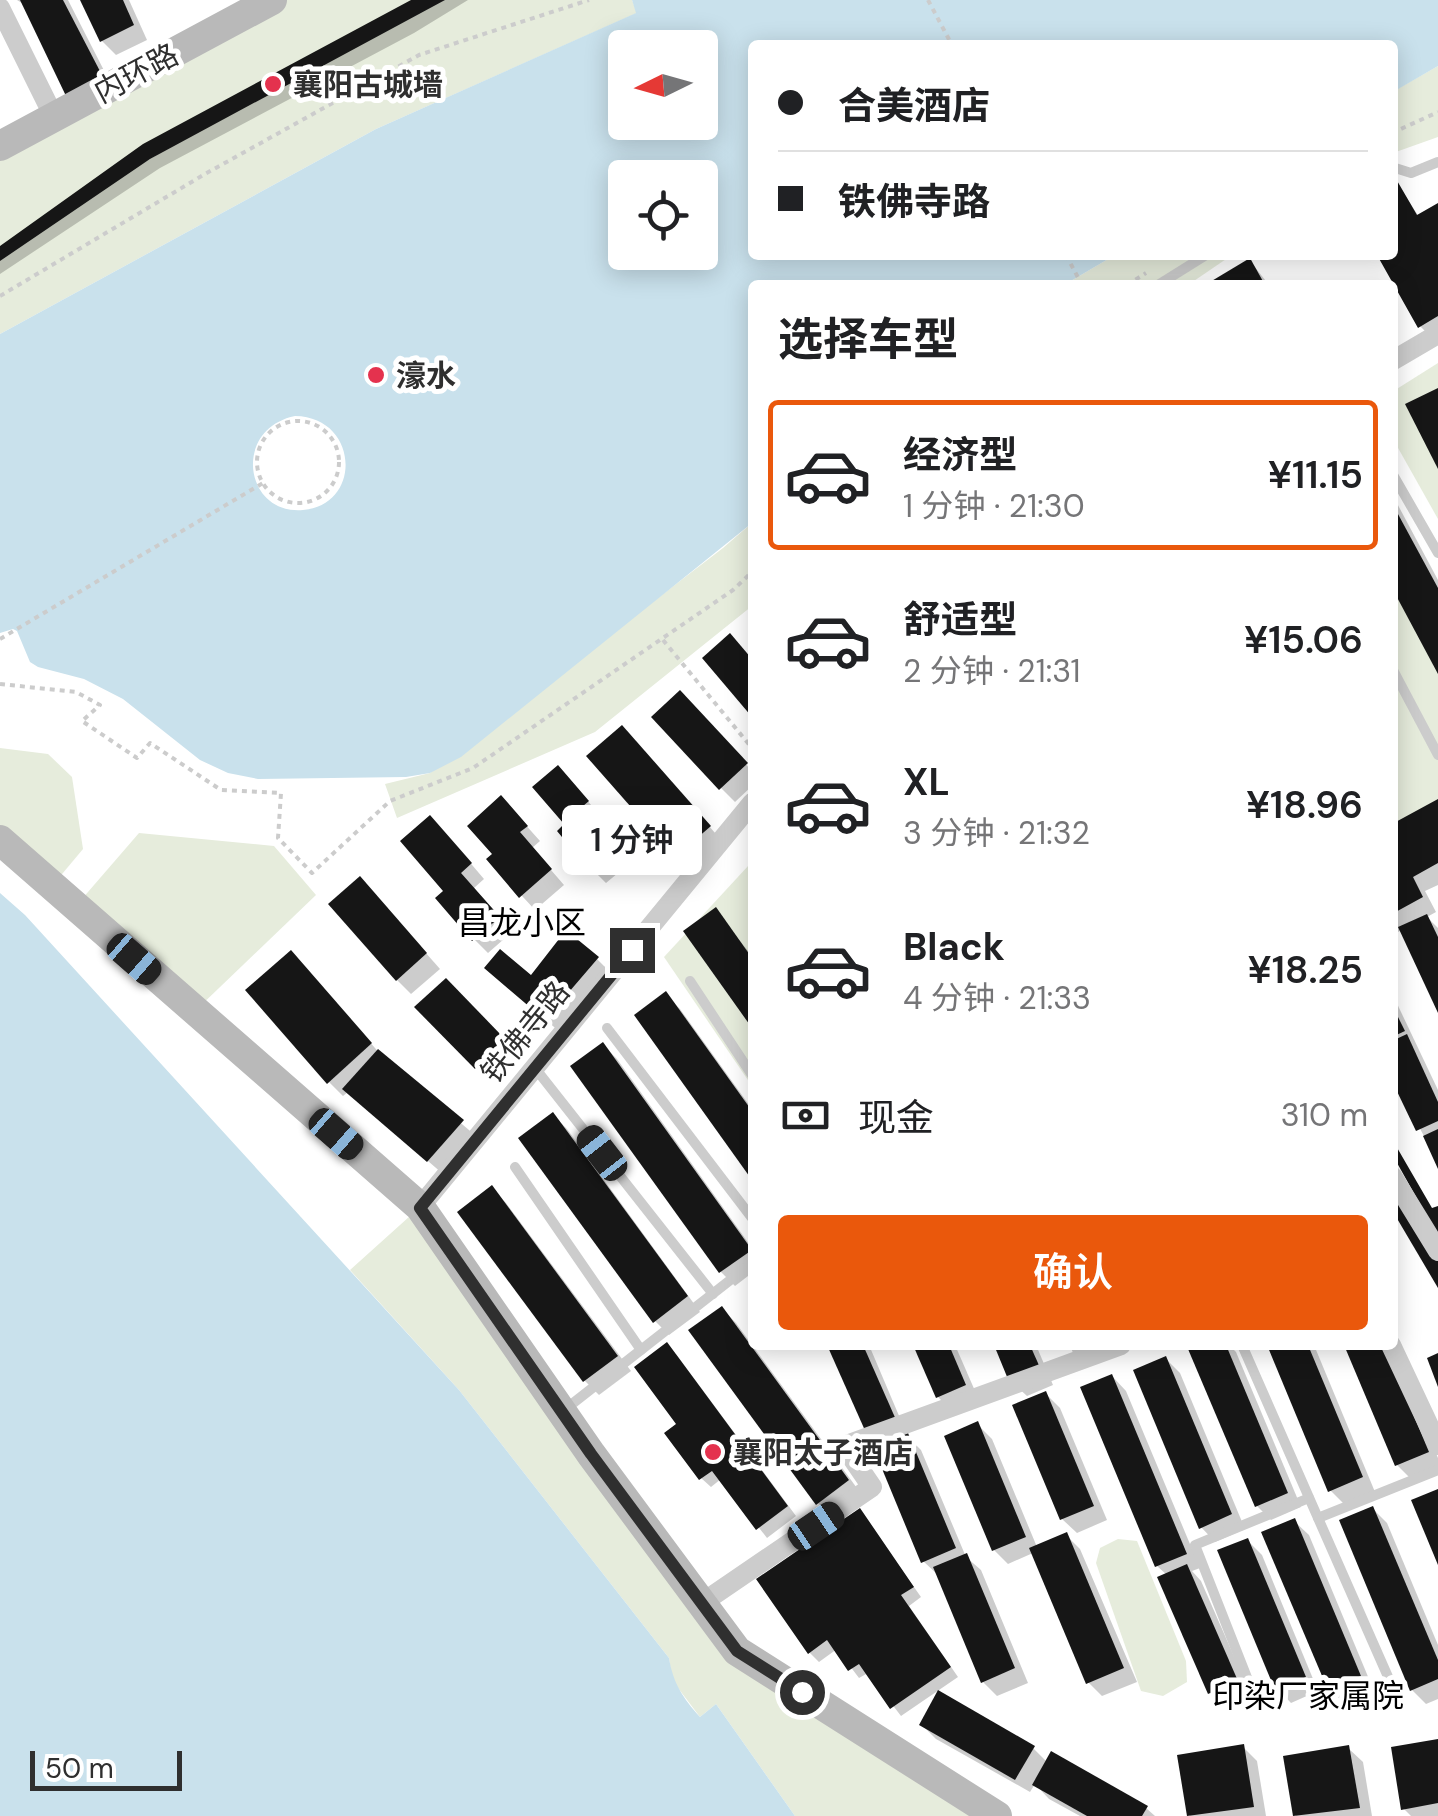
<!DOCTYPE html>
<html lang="zh">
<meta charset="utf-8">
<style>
body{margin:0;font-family:"DM Sans","Noto Sans SC",sans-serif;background:#f2f2f2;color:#202124;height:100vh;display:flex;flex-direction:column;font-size:38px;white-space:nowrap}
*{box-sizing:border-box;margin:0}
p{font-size:32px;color:#757577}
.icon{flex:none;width:55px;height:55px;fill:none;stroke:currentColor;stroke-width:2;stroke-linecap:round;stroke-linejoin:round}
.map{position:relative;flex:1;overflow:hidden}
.side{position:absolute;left:748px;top:280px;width:650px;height:1070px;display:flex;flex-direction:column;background:#fff;border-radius:10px;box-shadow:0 5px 25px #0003}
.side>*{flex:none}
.banner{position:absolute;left:748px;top:40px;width:650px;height:220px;border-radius:10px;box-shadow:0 5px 25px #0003;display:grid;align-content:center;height:220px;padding:0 30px;background:#fff}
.needle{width:65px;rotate:265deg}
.tools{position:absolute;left:608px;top:30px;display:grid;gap:20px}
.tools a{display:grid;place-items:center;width:110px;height:110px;border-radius:10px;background:#fff;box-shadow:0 5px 25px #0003;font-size:50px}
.scale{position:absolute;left:30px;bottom:25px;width:152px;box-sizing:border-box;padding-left:10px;border:5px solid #2f2f2f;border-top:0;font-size:28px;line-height:35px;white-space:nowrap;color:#2f2f2f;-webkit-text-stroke:8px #fff;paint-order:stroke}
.end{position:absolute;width:45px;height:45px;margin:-22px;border:12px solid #2f2f2f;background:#fff;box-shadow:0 0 0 5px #fff}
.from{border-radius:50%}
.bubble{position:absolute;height:70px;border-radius:10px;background:#fff;box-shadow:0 5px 25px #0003;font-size:32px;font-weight:600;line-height:70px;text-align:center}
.car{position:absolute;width:30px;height:60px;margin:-30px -15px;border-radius:12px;box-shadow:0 0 8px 2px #0007;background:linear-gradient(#222 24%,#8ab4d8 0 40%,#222 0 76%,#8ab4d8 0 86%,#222 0)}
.banner b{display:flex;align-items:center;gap:35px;height:95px;font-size:38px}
.banner b+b{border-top:2px solid #e0e0e0}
.banner i{width:25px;height:25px;background:#202124}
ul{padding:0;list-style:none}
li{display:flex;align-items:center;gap:30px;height:150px;margin:0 20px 15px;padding:0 10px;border:5px solid transparent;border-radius:10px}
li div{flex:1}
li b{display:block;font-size:38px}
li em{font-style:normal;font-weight:600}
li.current{border-color:#ea580c}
li>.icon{width:90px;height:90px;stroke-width:1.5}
h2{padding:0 30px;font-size:45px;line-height:120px}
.pay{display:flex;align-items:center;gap:25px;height:110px;padding:0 30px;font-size:38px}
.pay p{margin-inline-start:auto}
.cta{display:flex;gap:20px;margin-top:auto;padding:20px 30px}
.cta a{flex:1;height:115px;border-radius:10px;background:#ea580c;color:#fff;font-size:40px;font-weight:600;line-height:115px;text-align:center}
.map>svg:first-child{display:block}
.green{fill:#e6ecdc}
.water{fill:#c9e1ec;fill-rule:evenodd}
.shadow{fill:#0003}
.building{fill:#161616}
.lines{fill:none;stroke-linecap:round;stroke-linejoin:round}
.path{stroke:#ccc;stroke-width:4;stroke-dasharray:5 5;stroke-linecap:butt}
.lane{stroke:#ccc;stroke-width:10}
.street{stroke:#ccc;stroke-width:20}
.secondary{stroke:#b9b9b9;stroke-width:30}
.route{stroke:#2f2f2f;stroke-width:12}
.poi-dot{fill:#e4324e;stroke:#fff;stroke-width:4}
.labels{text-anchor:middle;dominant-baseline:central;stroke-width:10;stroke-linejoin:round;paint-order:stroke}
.street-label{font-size:30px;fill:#2f2f2f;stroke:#fff}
.poi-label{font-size:30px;font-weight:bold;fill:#2f2f2f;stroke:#fff;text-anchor:start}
.neighbourhood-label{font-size:32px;fill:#000;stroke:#fff}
</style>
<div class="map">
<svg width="1438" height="1816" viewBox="0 0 1438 1816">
<rect width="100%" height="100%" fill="#fff"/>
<!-- green -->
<g class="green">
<path d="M 271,0 L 632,0 L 637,13 L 376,129 L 0,334 L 0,146 Z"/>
<path d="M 1438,66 L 1438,137 L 1393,153 L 1392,92 Z"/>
<path d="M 1115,255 L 1232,255 L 1188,285 L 1064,285 Z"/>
<path d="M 1438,363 L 1438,519 L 1393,439 L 1392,392 Z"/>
<path d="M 752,523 L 752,606 L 595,732 L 397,818 L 385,784 L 430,773 L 723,548 Z"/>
<path d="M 1392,551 L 1438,637 L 1438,819 L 1392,842 Z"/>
<path d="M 0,748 L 48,754 L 72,777 L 83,849 L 52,886 L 0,840 Z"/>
<path d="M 139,833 L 274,846 L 316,895 L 194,1012 L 75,907 Z"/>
<path d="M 749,865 L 752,870 L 752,1086 L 664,957 Z"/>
<path d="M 420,1207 L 737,1651 L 997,1816 L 795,1816 L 716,1704 L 700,1717 L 672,1680 L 669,1658 L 459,1390 L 350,1270 Z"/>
<path d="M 1118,1539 L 1137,1541 L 1186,1661 L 1187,1682 L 1163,1696 L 1141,1691 L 1096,1563 L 1100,1548 Z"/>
</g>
<!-- water -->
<g class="water">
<path d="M 632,0 L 1438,0 L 1438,66 L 1393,92 L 1392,45 L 752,45 L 752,255 L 1115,255 L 1064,285 L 752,285 L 752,523 L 461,757 L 430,773 L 406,777 L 258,779 L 228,773 L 200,760 L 123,699 L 84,679 L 38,667 L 30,662 L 17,631 L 13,629 L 0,633 L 0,334 L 376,129 L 636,13 ZM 625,48 L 700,48 L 700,122 L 625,122 ZM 625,178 L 700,178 L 700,252 L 625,252 ZM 295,416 C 359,417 363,505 303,510 C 244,515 232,429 295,416 Z"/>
<path d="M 0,893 L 25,915 L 459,1390 L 669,1658 C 673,1683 683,1698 700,1717 L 716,1704 L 795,1816 L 0,1816 Z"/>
</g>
<!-- shadow -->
<g class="shadow">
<path d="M 17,0 L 68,0 L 115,92 L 25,5 Z"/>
<path d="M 83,0 L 129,0 L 147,40 L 116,55 L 102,41 Z"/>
<path d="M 415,0 L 468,0 L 414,33 L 160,168 L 0,274 L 0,249 Z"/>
<path d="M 1392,175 L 1419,217 L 1438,206 L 1438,330 L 1429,335 L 1420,326 L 1380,255 L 1392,255 Z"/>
<path d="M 1250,261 L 1269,285 L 1210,285 Z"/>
<path d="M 1392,494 L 1438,580 L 1438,668 L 1392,583 Z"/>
<path d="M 694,708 L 752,771 L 752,786 L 735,802 L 721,788 Z"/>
<path d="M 636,743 L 723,842 L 691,869 L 589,756 Z"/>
<path d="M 572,782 L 601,817 L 595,822 L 630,863 L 606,883 L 592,869 L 567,824 Z"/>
<path d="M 1438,802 L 1438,885 L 1425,891 L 1436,912 L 1427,917 L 1438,928 L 1438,1008 L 1402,930 L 1392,935 L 1392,827 Z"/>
<path d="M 515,813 L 540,841 L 532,848 L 564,885 L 535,910 L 489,860 Z"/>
<path d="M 444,832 L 484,879 L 474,888 L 512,932 L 488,953 L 474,939 L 447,892 Z"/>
<path d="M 374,894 L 440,969 L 411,994 L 397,980 Z"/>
<path d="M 715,910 L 752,956 L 752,1023 L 686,931 Z"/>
<path d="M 597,959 L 611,973 L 561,1033 L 502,982 L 531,979 Z"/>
<path d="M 304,967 L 382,1056 L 476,1136 L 443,1174 L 348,1092 L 343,1096 L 329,1082 Z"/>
<path d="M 446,981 L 517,1053 L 490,1081 L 418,1008 Z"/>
<path d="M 1392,993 L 1438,1090 L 1438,1163 L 1392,1075 Z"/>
<path d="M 666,995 L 680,1009 L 752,1109 L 752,1176 L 637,1016 Z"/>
<path d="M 603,1045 L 617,1059 L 752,1248 L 752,1273 L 735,1286 L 721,1272 L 574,1066 Z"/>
<path d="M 553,1115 L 567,1129 L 700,1312 L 669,1335 L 655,1321 Z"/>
<path d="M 492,1189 L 506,1203 L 631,1371 L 599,1395 L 585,1381 L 460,1213 Z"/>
<path d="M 722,1309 L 736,1323 L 862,1495 L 832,1517 L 818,1503 Z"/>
<path d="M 830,1345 L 869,1345 L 908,1437 L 921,1450 L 966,1557 L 981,1570 L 1028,1683 L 997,1696 L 983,1682 L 938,1575 L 923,1561 L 881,1447 L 869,1434 Z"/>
<path d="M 916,1345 L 955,1345 L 979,1400 L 952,1411 L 938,1397 Z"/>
<path d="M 996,1345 L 1036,1345 L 1053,1385 L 1027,1396 L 1012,1382 Z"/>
<path d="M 1070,1345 L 1109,1345 L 1073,1353 Z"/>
<path d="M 1203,1345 L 1229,1345 L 1236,1352 L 1301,1507 L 1271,1520 L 1257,1506 Z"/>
<path d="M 1270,1345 L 1314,1345 L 1375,1492 L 1345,1505 L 1330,1490 Z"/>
<path d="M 1347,1345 L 1391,1345 L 1438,1458 L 1438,1468 L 1411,1479 L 1397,1465 Z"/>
<path d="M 676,1354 L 796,1516 L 767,1538 L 721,1479 L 711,1487 L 701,1478 L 680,1424 Z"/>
<path d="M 1166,1359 L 1180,1373 L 1245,1529 L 1215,1542 L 1201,1527 Z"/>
<path d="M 1112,1376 L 1126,1391 L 1200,1568 L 1192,1571 L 1201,1581 L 1251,1695 L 1224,1707 L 1210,1693 L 1167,1575 L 1157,1566 Z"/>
<path d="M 1046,1394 L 1060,1408 L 1107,1520 L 1077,1533 L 1062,1519 Z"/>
<path d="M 977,1424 L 992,1439 L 1037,1547 L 1066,1535 L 1080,1549 L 1137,1682 L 1102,1696 L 1088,1682 L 1033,1553 L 1008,1564 L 994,1550 Z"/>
<path d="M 1373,1509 L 1387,1523 L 1438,1645 L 1438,1699 L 1426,1704 L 1412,1690 Z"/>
<path d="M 860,1511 L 921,1597 L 909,1606 L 958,1677 L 901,1716 L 868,1673 L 859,1678 L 837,1649 L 819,1662 L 809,1652 Z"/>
<path d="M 1294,1521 L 1309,1535 L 1374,1691 L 1344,1703 L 1330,1689 Z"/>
<path d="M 1247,1540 L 1262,1555 L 1318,1691 L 1291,1703 L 1277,1688 Z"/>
<path d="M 922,1725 L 1033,1748 L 1047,1762 L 1146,1808 L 1155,1816 L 1080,1816 L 1049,1799 L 1035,1784 L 1030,1792 L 936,1739 Z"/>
<path d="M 1438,1741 L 1438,1816 L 1411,1816 L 1403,1808 Z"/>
<path d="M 1243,1747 L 1257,1761 L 1266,1816 L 1190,1816 L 1180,1757 Z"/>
<path d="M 1348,1748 L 1363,1762 L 1372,1816 L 1296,1816 L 1286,1758 Z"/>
</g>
<!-- building -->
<g class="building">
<path d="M 20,0 L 63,0 L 103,77 L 66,96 Z"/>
<path d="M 80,0 L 123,0 L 134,25 L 100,42 Z"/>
<path d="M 411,0 L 445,0 L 150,159 L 0,261 L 0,246 L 143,144 Z"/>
<path d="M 1392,172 L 1417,215 L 1438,203 L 1438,316 L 1418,328 L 1377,255 L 1392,255 Z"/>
<path d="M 1250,258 L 1265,285 L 1205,285 Z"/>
<path d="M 1438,388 L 1438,469 L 1405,404 Z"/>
<path d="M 1392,503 L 1438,588 L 1438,674 L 1392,588 Z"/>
<path d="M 730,633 L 752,659 L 752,717 L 702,658 Z"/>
<path d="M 680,690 L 748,763 L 719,790 L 651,717 Z"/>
<path d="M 622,725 L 711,826 L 675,857 L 586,756 Z"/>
<path d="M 558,765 L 589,801 L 583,806 L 618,847 L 590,871 L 557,831 L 564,824 L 532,787 Z"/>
<path d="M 501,795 L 528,826 L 520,832 L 552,869 L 519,898 L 486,859 L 492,854 L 467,826 Z"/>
<path d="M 1438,799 L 1438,863 L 1413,877 L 1423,897 L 1392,914 L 1392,824 Z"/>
<path d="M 430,815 L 472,863 L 461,873 L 500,917 L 472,941 L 435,898 L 443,891 L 400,841 Z"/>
<path d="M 360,876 L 427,953 L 396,981 L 328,904 Z"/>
<path d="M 716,907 L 752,958 L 752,1028 L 683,931 Z"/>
<path d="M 1427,914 L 1438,937 L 1438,1013 L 1398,927 Z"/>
<path d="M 566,930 L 599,957 L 545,1020 L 484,968 L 500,949 L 531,975 Z"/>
<path d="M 291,950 L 372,1043 L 327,1084 L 245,990 Z"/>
<path d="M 446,978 L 504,1038 L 475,1069 L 414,1007 Z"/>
<path d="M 666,991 L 752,1111 L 752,1180 L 634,1015 Z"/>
<path d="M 1392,1005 L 1405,1031 L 1392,1037 Z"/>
<path d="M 1407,1034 L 1438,1102 L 1438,1121 L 1416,1131 L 1392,1081 L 1392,1041 Z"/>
<path d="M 603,1042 L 752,1250 L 719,1273 L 570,1066 Z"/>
<path d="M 378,1049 L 464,1120 L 427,1162 L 342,1089 Z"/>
<path d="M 553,1112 L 688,1296 L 653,1323 L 518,1138 Z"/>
<path d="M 1438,1129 L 1438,1169 L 1423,1136 Z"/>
<path d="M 1392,1139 L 1432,1208 L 1438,1206 L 1438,1236 L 1392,1154 Z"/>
<path d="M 492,1185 L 618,1356 L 583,1382 L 457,1212 Z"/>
<path d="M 1392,1186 L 1438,1261 L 1438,1288 L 1392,1210 Z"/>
<path d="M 722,1306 L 849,1480 L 816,1505 L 688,1330 Z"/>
<path d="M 667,1342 L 788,1506 L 756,1530 L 712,1471 L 699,1480 L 664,1433 L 676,1424 L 634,1367 Z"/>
<path d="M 827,1345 L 863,1345 L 897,1422 L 867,1435 Z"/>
<path d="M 913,1345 L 949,1345 L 966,1385 L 936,1398 Z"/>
<path d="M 994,1345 L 1030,1345 L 1041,1370 L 1010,1384 Z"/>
<path d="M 1197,1345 L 1226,1345 L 1288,1493 L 1255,1507 L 1188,1349 Z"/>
<path d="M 1267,1345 L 1308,1345 L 1363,1477 L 1328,1492 Z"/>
<path d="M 1344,1345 L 1384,1345 L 1429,1452 L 1395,1466 Z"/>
<path d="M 1438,1353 L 1438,1387 L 1427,1358 Z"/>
<path d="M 1166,1356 L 1232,1514 L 1199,1529 L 1133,1370 Z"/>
<path d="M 1112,1374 L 1187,1554 L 1155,1567 L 1080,1387 Z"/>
<path d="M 1046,1391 L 1094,1506 L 1060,1520 L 1012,1405 Z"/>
<path d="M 978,1421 L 1026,1537 L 992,1551 L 944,1436 Z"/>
<path d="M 908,1433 L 956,1548 L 921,1563 L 873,1447 Z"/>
<path d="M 1438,1489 L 1438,1565 L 1411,1500 Z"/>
<path d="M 1373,1506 L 1438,1660 L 1438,1679 L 1410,1691 L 1339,1520 Z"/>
<path d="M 860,1508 L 914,1587 L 901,1595 L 951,1667 L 890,1709 L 859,1664 L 848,1671 L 827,1640 L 808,1654 L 756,1579 Z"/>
<path d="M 1295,1518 L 1361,1676 L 1328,1690 L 1261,1532 Z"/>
<path d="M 1067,1532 L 1124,1668 L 1086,1684 L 1029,1548 Z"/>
<path d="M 1248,1538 L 1306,1677 L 1275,1690 L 1217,1550 Z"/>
<path d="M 967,1553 L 1015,1668 L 981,1683 L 933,1567 Z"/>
<path d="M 1187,1564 L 1238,1681 L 1208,1694 L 1157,1577 Z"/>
<path d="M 938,1690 L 1035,1746 L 1015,1780 L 919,1725 Z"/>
<path d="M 1438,1739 L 1438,1803 L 1401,1810 L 1391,1747 Z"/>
<path d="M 1244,1744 L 1254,1807 L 1187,1816 L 1177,1755 Z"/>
<path d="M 1349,1745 L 1360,1808 L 1293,1816 L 1283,1756 Z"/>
<path d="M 1051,1751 L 1148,1806 L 1142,1816 L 1087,1816 L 1032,1785 Z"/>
</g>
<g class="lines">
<!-- path -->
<g class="path">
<path d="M 928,0 L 952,45"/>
<path d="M 1392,133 L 1438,112"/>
<path d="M 1066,255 L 1082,285"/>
<path d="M 1127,285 L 1146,273"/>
<path d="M 0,296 L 205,174 L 419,55 L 589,0"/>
<circle cx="298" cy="462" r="41"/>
<path d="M 0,639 L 263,483"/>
<path d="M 663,640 L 752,748"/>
<path d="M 0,684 L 76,692 L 100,705 L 82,721 L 137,758 L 150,743 L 221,790 L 281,793 L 278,838 L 312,873 L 390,801 L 473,768 L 733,590 L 752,572"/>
</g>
<!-- lane -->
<g class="lane">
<path d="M 1392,167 L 1411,173 L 1438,162"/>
<path d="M 1158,285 L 1206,255"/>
<path d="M 1392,473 L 1438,553"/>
<path d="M 1392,668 L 1438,755"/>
<path d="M 690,981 L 752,1075"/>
<path d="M 607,1028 L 752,1218"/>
<path d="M 535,1068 L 713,1294"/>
<path d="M 515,1167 L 641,1350"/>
<path d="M 1242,1345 L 1318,1518 L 1438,1470"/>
<path d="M 563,1411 L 752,1263"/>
<path d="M 1318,1518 L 1389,1679"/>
<path d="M 1248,1680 L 1195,1545 L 1309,1498"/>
</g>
<!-- street -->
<g class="street">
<path d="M 0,8 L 54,117"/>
<path d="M 1392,361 L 1438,334"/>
<path d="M 1392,1176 L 1438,1251"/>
<path d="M 420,1207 L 752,803"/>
<path d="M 1391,1345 L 1438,1445"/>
<path d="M 702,1603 L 872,1487 L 844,1446 L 1121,1345"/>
</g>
<!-- secondary -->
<g class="secondary">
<path d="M 0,146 L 272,0"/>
<path d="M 0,840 L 420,1207 L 591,1454 L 737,1651 L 997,1816"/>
</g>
</g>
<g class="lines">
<!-- route -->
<path class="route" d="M 632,950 L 420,1208 L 591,1454 L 737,1651 L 802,1692"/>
</g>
<!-- markers -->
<g class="poi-dot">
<circle cx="273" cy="84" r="10"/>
<circle cx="376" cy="375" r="10"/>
<circle cx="713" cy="1452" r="10"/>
</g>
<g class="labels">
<!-- street labels -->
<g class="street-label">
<text transform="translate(136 73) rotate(-28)">内环路</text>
<text transform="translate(525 1032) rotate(-51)">铁佛寺路</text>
</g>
<!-- poi labels -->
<g class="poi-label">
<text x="293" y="84">襄阳古城墙</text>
<text x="396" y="375">濠水</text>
<text x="733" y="1452">襄阳太子酒店</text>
</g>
<!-- neighbourhood labels -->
<g class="neighbourhood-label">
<text x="522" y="923">昌龙小区</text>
<text x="1308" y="1696">印染厂家属院</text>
</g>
</g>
</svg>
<div class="tools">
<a><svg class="needle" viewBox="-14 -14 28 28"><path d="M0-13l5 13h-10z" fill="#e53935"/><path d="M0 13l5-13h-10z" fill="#757577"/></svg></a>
<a><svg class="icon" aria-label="locate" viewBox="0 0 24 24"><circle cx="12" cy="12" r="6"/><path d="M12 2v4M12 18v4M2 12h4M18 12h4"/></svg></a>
</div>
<div class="scale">50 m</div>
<i class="end from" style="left:802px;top:1692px"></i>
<i class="end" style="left:632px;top:950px"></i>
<div class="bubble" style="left:562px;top:805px;width:140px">1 分钟</div>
<i class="car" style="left:134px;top:959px;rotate:131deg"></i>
<i class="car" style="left:336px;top:1134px;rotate:131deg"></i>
<i class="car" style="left:602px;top:1153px;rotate:322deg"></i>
<i class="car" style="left:816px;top:1526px;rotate:56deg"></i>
<div class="banner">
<b><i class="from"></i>合美酒店</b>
<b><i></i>铁佛寺路</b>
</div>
<section class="side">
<h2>选择车型</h2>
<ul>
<li class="current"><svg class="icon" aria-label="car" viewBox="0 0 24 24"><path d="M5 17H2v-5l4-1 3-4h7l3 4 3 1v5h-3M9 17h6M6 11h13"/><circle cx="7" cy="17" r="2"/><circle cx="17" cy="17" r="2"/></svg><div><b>经济型</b><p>1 分钟 · 21:30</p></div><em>¥11.15</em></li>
<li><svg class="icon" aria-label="car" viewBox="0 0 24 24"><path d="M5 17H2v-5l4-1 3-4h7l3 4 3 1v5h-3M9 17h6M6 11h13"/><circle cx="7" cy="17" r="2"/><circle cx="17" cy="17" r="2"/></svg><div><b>舒适型</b><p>2 分钟 · 21:31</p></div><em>¥15.06</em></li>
<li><svg class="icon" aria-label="car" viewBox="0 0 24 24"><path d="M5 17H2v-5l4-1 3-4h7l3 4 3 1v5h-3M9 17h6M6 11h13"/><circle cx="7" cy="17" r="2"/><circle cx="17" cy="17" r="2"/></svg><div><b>XL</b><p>3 分钟 · 21:32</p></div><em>¥18.96</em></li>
<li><svg class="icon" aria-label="car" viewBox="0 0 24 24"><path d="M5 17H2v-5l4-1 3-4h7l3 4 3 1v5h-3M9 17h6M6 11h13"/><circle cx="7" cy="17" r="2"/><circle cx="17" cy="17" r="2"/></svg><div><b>Black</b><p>4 分钟 · 21:33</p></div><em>¥18.25</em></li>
</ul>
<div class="pay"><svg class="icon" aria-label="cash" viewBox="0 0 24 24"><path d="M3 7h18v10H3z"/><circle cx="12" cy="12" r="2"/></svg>现金<p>310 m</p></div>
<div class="cta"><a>确认</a></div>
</section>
</div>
